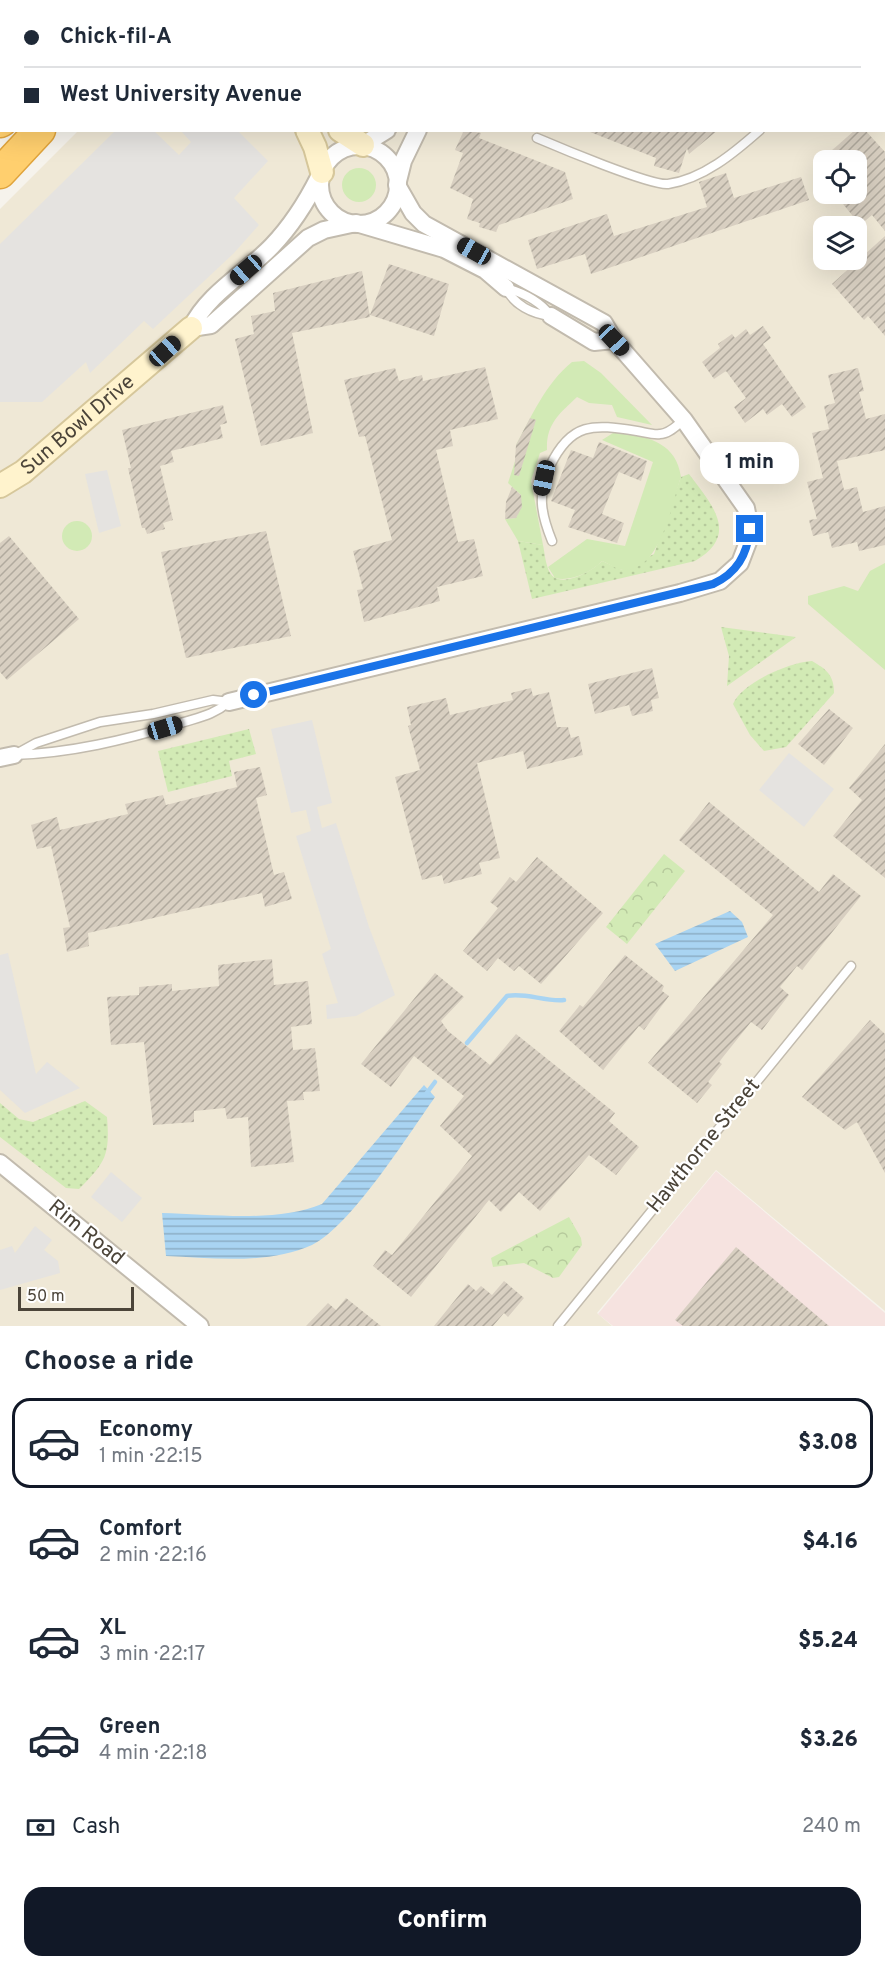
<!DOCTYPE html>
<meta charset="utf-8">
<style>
body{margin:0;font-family:Overpass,sans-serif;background:#f6f6f7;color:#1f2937;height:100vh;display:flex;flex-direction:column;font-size:22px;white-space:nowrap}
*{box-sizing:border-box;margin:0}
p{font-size:20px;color:#747a83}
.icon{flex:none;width:33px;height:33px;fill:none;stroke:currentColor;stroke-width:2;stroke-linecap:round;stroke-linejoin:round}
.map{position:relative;height:1326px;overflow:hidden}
.sheet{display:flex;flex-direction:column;background:#fff;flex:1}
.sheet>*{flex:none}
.top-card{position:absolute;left:0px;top:0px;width:885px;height:132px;box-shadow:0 6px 24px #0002;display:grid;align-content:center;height:132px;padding:0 24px;background:#fff}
.controls{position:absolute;left:813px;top:150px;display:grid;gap:12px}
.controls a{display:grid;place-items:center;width:54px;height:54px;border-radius:12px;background:#fff;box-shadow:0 6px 24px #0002;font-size:30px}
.scale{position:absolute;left:18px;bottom:15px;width:116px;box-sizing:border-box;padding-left:6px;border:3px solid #4b4439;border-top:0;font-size:16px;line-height:21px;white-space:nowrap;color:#4b4439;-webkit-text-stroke:4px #fff;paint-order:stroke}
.end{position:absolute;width:27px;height:27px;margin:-14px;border:8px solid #1a73e8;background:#fff;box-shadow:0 0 0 3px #fff}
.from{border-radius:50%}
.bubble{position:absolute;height:42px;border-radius:18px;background:#fff;box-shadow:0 6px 24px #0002;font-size:20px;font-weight:800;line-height:42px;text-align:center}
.car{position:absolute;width:18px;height:36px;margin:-18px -9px;border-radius:8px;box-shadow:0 0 4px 2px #0007;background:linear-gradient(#222 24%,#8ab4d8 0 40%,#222 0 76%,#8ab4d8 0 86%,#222 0)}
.top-card b{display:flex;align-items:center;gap:21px;height:57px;font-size:22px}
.top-card b+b{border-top:2px solid #e0e1e3}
.top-card i{width:15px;height:15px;background:#1f2937}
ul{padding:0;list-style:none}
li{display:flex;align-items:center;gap:18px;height:90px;margin:0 12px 9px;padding:0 12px;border:3px solid transparent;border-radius:18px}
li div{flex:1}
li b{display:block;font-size:22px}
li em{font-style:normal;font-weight:800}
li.on{border-color:#111827}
li>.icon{width:54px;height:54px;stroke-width:1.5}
h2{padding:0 24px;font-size:27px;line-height:72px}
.pay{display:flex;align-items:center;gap:15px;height:66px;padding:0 24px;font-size:22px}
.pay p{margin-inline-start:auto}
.primary-button{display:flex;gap:12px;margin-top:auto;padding:12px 24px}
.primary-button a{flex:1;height:69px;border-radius:18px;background:#111827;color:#fff;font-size:24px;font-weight:800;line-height:69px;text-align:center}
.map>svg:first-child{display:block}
.education{fill:#efe8d6;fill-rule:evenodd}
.medical{fill:#f6e3e0}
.grass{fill:url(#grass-dots)}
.forest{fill:url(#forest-crowns)}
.green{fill:#d2eab5}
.parking{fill:#e5e3e0}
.water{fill:url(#water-rules)}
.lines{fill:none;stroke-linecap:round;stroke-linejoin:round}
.stream{stroke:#a9d4f2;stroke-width:4.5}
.building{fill:url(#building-hatch)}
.lane-casing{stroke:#c2bbae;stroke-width:11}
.street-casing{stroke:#c2bbae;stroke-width:20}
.secondary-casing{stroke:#d6c79b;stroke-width:26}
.highway-casing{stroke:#e0a43c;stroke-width:33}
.lane{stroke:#fff;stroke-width:8}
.street{stroke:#fff;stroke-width:16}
.secondary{stroke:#fff3cd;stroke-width:22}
.highway{stroke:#ffcf6e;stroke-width:30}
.route{stroke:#1a73e8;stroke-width:8}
.labels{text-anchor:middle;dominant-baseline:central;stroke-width:4.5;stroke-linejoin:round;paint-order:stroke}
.street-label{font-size:21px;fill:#4b4439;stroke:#fff}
</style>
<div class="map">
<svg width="885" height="1326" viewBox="0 0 885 1326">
<defs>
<pattern id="grass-dots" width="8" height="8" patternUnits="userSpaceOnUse" patternTransform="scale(1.5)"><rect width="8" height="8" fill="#d2eab5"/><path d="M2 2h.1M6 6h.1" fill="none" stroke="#b6ca9c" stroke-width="1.8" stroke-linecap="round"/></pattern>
<pattern id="forest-crowns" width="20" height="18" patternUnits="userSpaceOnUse" patternTransform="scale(1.5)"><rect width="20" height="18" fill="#d2eab5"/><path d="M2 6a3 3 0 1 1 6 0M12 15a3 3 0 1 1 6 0" fill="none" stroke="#b6ca9c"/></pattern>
<pattern id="water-rules" width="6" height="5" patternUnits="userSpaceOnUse" patternTransform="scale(1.5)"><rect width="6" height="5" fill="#a9d4f2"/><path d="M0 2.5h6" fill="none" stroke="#8caec5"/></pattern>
<pattern id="building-hatch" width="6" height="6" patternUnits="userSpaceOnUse" patternTransform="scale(1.5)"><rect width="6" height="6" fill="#d8cfc1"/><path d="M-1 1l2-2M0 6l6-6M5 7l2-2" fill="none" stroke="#b1aa9e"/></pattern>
</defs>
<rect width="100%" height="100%" fill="#f6f3ec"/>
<!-- education -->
<path class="education" d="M 208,0 L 885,0 L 885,1311 L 716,1170 L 597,1313 L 612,1326 L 0,1326 L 0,209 L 78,131 L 884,130 L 884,2 L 206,1 ZM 824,160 L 856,160 L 856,194 L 824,194 ZM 824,226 L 856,226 L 856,260 L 824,260 Z"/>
<!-- medical -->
<path class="medical" d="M 716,1171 L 885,1313 L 885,1326 L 613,1326 L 598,1314 Z"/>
<!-- grass -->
<g class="grass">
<path d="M 689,474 C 711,504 741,534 695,561 L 532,599 L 518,541 L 543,545 C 545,554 546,572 554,577 C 566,586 594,570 602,561 L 622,570 L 654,554 L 681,477 Z"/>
<path d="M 721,627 L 796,637 L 727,686 L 729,656 Z"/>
<path d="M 812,661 C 826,669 834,675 834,693 L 786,747 L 764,751 L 750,735 L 733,704 C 741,683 790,662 812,661 Z"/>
<path d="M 249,729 L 256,754 L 229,761 L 232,776 L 168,792 L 158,751 Z"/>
<path d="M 85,1101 L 107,1117 C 110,1155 106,1162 79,1189 L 66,1188 L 0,1137 L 0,1103 L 19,1119 L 33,1122 Z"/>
</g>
<!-- forest -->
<g class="forest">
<path d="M 664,854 L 685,871 L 627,944 L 606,927 Z"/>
<path d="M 569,1217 L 581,1238 L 582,1245 L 559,1277 L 553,1278 L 524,1263 L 493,1267 L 491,1258 Z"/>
</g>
<!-- green -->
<g class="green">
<circle cx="359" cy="185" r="17"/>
<path d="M 584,361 L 601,373 L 652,425 L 617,417 L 612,405 L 589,403 L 577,397 C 559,414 546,424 547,450 L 540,453 L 531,481 L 543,545 L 518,541 L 505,519 L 516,518 L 521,507 L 521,495 L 508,483 L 517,455 L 516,445 C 532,416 545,384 572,362 Z"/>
<path d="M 622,431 C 651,439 676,443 681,477 C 671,505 661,570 624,570 C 617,570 608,563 602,561 C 592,572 570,582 555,578 L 548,567 L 587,539 L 625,546 L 653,462 L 602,440 L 613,433 Z"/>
<circle cx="77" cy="536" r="15"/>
<path d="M 885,563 L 885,670 L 808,604 L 808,596 L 844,586 L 858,591 L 870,571 Z"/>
</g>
<!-- parking -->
<g class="parking">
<path d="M 115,131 L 154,131 L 179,155 L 191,142 L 181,131 L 238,131 L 268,161 L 234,198 L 259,225 L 234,253 L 153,329 L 144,321 L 90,373 L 86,362 L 42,402 L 0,402 L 0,244 Z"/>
<path d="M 107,470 L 121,526 L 99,533 L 85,474 Z"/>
<path d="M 312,720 L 332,803 L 317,807 L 322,828 L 336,823 L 369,927 L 395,995 L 356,1016 L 327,1019 L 326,1005 L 338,1003 L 322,954 L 331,949 L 296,836 L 311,831 L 306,810 L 291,813 L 271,729 Z"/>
<path d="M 789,753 L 834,789 L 804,827 L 759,790 Z"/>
<path d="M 8,953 L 36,1074 L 47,1062 L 80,1088 L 25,1113 L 0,1090 L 0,955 Z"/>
<path d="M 111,1172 L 142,1198 L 122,1222 L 91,1197 Z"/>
<path d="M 35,1226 L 52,1240 L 44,1250 L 58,1261 L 60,1273 L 0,1290 L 0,1250 L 12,1246 L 15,1253 Z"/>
</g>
<!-- water -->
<g class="water">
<path d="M 730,911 L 742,922 L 748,937 L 675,971 L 655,944 Z"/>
<path d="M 424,1085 L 435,1097 C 409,1134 350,1227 312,1245 C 268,1265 212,1258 166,1256 L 162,1213 C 211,1214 277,1223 322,1204 Z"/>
</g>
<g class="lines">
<!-- stream -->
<g class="stream">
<path d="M 467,1043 L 507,996 C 525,992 545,1002 564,1000"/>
<path d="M 426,1094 L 435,1082"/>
</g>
</g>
<!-- building -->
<g class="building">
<path d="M 464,130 L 481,133 L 479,138 L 565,172 L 573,199 L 499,225 L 496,232 L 479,227 L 480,223 L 467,219 L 473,199 L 450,188 L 463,153 L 455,150 Z"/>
<path d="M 585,130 L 718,130 L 689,154 L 687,148 L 679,173 L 654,166 L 656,158 Z"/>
<path d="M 855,130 L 865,130 L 885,152 L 885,231 L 872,215 L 860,225 L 835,194 L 856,194 L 856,160 L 821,160 Z"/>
<path d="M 726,173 L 734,198 L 801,177 L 809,200 L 591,274 L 585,254 L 537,269 L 528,240 L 607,214 L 614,236 L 707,207 L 699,182 Z"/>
<path d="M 885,236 L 885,336 L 868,316 L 864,320 L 832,284 Z"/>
<path d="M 389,264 L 449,284 L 434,336 L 370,315 Z"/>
<path d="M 362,271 L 370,317 L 292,333 L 313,433 L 261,446 L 235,339 L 254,334 L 251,316 L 275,311 L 273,293 Z"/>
<path d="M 763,326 L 771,338 L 763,344 L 806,407 L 792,417 L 782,404 L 767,415 L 763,409 L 745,423 L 734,407 L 746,398 L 726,371 L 714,379 L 702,362 L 720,348 L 718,344 L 732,334 L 735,338 L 746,329 L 750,335 Z"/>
<path d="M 485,367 L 498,419 L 450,430 L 453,446 L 436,450 L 458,542 L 474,539 L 483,576 L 437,587 L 440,601 L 364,622 L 357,590 L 363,589 L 353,551 L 392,540 L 365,436 L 359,437 L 344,380 L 395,368 L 399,381 L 422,375 L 423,381 Z"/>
<path d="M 858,368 L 864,391 L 859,392 L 866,419 L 885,414 L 885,450 L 837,461 L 844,490 L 857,487 L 863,512 L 885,506 L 885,545 L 859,551 L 857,542 L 832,548 L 828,532 L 813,536 L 809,520 L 817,519 L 807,482 L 823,478 L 812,433 L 829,429 L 824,406 L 835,403 L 828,375 Z"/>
<path d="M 223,405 L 227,423 L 220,425 L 223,438 L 171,451 L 174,462 L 160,466 L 173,520 L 163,523 L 165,529 L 147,534 L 145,528 L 142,528 L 128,468 L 131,468 L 122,430 Z"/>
<path d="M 530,418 L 536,420 L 519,476 L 514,475 L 516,445 Z"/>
<path d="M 599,442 L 647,461 L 641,481 L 619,472 L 602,514 L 624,523 L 617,543 L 568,527 L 575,510 L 551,501 L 571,450 L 593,458 Z"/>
<path d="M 512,487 L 521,495 L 522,507 L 516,518 L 505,519 L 506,502 Z"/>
<path d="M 266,531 L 291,636 L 186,658 L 161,552 Z"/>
<path d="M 9,536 L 79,619 L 7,680 L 0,672 L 0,543 Z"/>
<path d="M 652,668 L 659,698 L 651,700 L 653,711 L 632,716 L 629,705 L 595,714 L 588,684 Z"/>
<path d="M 531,688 L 533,696 L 549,692 L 557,727 L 568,727 L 571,738 L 579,736 L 583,755 L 527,769 L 523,751 L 477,763 L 500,858 L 479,863 L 482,874 L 444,884 L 442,875 L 422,880 L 395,777 L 420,770 L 408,726 L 411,725 L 407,707 L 446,698 L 450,715 L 513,700 L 511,693 Z"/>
<path d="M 829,709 L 853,728 L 824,765 L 798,744 Z"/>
<path d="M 885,744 L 885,878 L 833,836 L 862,800 L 849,788 Z"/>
<path d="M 260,767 L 267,795 L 256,798 L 274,875 L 284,872 L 292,899 L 265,907 L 262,893 L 88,933 L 89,946 L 67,952 L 63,928 L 70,927 L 51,846 L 37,849 L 31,825 L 57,817 L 60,830 L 128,814 L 125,804 L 163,795 L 166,805 L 237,787 L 234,772 Z"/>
<path d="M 709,802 L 819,892 L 833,874 L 861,896 L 802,970 L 797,966 L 780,987 L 789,995 L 762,1030 L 751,1022 L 719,1062 L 722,1064 L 708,1082 L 712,1085 L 697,1103 L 648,1063 L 773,915 L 679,840 Z"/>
<path d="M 537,857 L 603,913 L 541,984 L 519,966 L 514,971 L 498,958 L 487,971 L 463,951 L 498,908 L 490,902 L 510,877 L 516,882 Z"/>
<path d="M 625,955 L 664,986 L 662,991 L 669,996 L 644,1030 L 639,1026 L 603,1070 L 559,1031 L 580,1005 L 583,1007 Z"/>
<path d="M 272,959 L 274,985 L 308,981 L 312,1024 L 291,1027 L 293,1050 L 315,1048 L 320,1091 L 303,1092 L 304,1100 L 287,1101 L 294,1162 L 251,1167 L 248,1117 L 227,1119 L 225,1108 L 194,1111 L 194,1122 L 153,1125 L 144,1042 L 111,1045 L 107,997 L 139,995 L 139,987 L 172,984 L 172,991 L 219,986 L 218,965 Z"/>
<path d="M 435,973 L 464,997 L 441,1021 L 448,1031 L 490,1065 L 516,1034 L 615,1113 L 609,1121 L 639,1147 L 616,1175 L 589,1155 L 540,1211 L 519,1192 L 501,1212 L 489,1200 L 411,1297 L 373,1266 L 385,1250 L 392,1255 L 472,1156 L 440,1126 L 464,1096 L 414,1056 L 391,1087 L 361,1064 Z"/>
<path d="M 870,1020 L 885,1034 L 885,1173 L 857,1122 L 845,1130 L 802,1097 Z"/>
<path d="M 736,1247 L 829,1326 L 683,1326 L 675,1320 Z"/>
<path d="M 504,1281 L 524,1298 L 508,1317 L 504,1313 L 493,1326 L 434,1326 L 468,1284 L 476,1291 L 481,1286 L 492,1295 Z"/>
<path d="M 346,1298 L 381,1326 L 306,1326 L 328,1303 L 336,1310 Z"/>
</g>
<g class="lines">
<!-- lane casing -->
<g class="lane-casing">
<g id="lane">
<path d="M 884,20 L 885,19"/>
<path d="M 537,138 C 558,147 651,186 668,184 C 703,179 734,153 760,130"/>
<path d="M 506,288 C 514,305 532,314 551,316"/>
<path d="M 506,288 C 524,293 540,301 551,316"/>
<path d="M 552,541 C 541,514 537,494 550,466 C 571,422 593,424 637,431 C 644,432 653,435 660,434 C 669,434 677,425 684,420"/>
<path d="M 16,754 L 36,743 L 100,722 L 153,714 L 213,700 L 229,702"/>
<path d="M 14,755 C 71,753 125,740 178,724 C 199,717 212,716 229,702"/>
<path d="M 558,1326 L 851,966"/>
</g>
</g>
<!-- street casing -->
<g class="street-casing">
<g id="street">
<path d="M 478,2 L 479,0"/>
<path d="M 511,2 L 512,0"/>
<path d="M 363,145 L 387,130"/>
<circle cx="359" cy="185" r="39"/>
<path d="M 551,316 L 594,342 L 614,340"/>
<path d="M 191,328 L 211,325 L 308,238 L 324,230 L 356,223 L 444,249 L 485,270 L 506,288"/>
<path d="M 191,328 C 208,293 246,273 272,246 C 291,226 307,201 319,177"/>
<path d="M 229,702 L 680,593 L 720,581 L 740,563 L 748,542 L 750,529 L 746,508 L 684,420 L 614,340 L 604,323 L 424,224 L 413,213 L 397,185 L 403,161 L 418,130"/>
<path d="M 0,758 L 14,755"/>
<path d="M 0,1163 L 200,1326"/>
</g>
</g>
<!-- secondary casing -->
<g class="secondary-casing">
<g id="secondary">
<path d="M 307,130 L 315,147 L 322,172"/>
<path d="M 340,130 L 363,145"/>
<path id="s1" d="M 0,486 L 23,472 L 191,328"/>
</g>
</g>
<!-- highway casing -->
<g class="highway-casing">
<g id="highway">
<path d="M 216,0 L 217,2"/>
<path d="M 53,2 L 55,0"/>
<path d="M 120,2 L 121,0"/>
<path d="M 149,2 L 150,0"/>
<path d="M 0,51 L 2,49"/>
<path d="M 0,122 L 2,121"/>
<path d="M 0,173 L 40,130"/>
</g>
</g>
<!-- lane -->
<use href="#lane" class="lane"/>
<!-- street -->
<use href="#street" class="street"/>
<!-- secondary -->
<use href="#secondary" class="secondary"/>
<!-- highway -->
<use href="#highway" class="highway"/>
</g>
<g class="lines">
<!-- route -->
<path class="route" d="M 254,695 L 713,584 C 737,573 747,555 750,529"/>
</g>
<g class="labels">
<!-- street labels -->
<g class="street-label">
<text stroke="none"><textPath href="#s1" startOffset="99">Sun Bowl Drive</textPath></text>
<text transform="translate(704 1146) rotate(-51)">Hawthorne Street</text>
<text transform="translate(86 1233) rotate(39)">Rim Road</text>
</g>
</g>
</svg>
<div class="controls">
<a><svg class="icon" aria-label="locate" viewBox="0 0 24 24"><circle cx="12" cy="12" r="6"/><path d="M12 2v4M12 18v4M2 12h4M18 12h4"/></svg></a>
<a><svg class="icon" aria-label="layers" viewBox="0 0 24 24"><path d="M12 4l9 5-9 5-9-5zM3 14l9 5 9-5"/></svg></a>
</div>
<div class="scale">50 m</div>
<i class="end from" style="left:254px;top:695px"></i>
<i class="end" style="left:750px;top:529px"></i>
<div class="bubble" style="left:700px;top:442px;width:99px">1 min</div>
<i class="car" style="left:474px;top:251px;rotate:299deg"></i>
<i class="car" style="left:246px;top:270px;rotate:229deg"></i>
<i class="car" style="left:614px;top:340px;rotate:137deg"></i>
<i class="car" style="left:165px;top:351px;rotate:48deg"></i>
<i class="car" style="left:544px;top:478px;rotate:192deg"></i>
<i class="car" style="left:165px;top:728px;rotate:73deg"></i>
<div class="top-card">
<b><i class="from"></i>Chick-fil-A</b>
<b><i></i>West University Avenue</b>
</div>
</div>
<section class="sheet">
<h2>Choose a ride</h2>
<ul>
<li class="on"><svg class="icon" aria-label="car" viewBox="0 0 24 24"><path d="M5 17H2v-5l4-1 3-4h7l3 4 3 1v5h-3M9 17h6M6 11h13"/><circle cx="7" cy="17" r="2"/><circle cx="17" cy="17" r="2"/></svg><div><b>Economy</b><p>1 min · 22:15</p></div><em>$3.08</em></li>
<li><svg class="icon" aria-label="car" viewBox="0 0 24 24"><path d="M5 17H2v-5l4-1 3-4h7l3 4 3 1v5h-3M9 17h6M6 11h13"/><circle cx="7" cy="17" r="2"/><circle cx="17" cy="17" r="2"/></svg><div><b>Comfort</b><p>2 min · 22:16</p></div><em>$4.16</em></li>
<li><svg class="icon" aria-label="car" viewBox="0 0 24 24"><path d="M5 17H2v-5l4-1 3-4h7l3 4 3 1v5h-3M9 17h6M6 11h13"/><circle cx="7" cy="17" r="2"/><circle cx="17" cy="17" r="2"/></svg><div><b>XL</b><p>3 min · 22:17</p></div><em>$5.24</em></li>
<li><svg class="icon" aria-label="car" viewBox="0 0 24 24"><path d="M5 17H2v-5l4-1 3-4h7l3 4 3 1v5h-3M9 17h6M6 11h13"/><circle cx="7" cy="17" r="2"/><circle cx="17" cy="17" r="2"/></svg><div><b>Green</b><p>4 min · 22:18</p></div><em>$3.26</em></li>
</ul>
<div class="pay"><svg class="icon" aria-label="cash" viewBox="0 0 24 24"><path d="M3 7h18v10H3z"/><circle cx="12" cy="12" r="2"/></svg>Cash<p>240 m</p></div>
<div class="primary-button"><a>Confirm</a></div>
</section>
